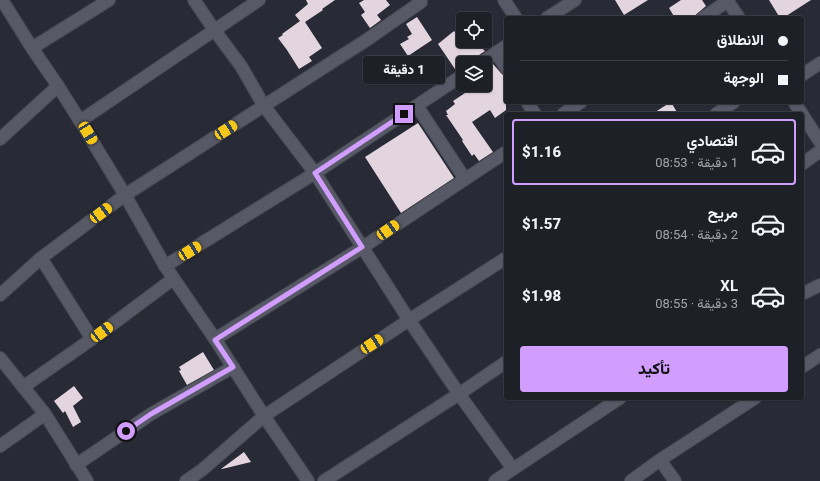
<!DOCTYPE html>
<html lang="ar">
<meta charset="utf-8">
<style>
body{margin:0;font-family:Roboto,Vazirmatn,sans-serif;background:#262830;color:#f1f3f6;direction:rtl;height:100vh;display:flex;flex-direction:column;font-size:15px;white-space:nowrap}
*{box-sizing:border-box;margin:0}
p{font-size:13px;color:#a1a3a8}
.icon{flex:none;width:22px;height:22px;fill:none;stroke:currentColor;stroke-width:2;stroke-linecap:round;stroke-linejoin:round}
.map{position:relative;flex:1;overflow:hidden;direction:ltr}
.details{position:absolute;left:504px;top:112px;width:300px;height:288px;display:flex;flex-direction:column;background:#1e2028;border-radius:4px;box-shadow:0 1px 3px #0004,0 0 0 1px #3c3e45;direction:rtl}
.details>*{flex:none}
.hud{position:absolute;left:504px;top:16px;width:300px;height:88px;border-radius:4px;box-shadow:0 1px 3px #0004,0 0 0 1px #3c3e45;direction:rtl;display:grid;align-content:center;height:88px;padding:0 16px;background:#1e2028}
.tools{position:absolute;left:456px;top:12px;display:grid;gap:8px}
.tools a{display:grid;place-items:center;width:36px;height:36px;border-radius:4px;background:#1e2028;box-shadow:0 1px 3px #0004,0 0 0 1px #3c3e45;font-size:20px}
.end{position:absolute;width:18px;height:18px;margin:-9px;border:5px solid #d19dfe;background:#111;box-shadow:0 0 0 2px #111}
.from{border-radius:50%}
.bubble{position:absolute;height:28px;border-radius:4px;background:#1e2028;box-shadow:0 1px 3px #0004,0 0 0 1px #3c3e45;font-size:13px;font-weight:800;line-height:28px;text-align:center;direction:rtl}
.car{position:absolute;width:12px;height:24px;margin:-12px -6px;border-radius:5px;box-shadow:0 0 3px 1px #0007;background:linear-gradient(#f5c518 24%,#345 0 40%,#f5c518 0 76%,#345 0 86%,#f5c518 0)}
.hud b{display:flex;align-items:center;gap:14px;height:38px;font-size:15px}
.hud b+b{border-top:1px solid #3c3e45}
.hud i{width:10px;height:10px;background:#f1f3f6}
ul{padding:7px 0 0;list-style:none}
li{display:flex;align-items:center;gap:12px;height:66px;margin:0 8px 6px;padding:0 8px;border:2px solid transparent;border-radius:4px}
li div{flex:1}
li b{display:block;font-size:15px}
li em{font-style:normal;font-weight:800}
li.on{border-color:#d19dfe}
li>.icon{width:36px;height:36px;stroke-width:1.5}
.primary-button{display:flex;gap:8px;margin-top:auto;padding:8px 16px}
.primary-button a{flex:1;height:46px;border-radius:4px;background:#d19dfe;color:#111;font-size:16px;font-weight:800;line-height:46px;text-align:center}
.map>svg:first-child{display:block}
.building{fill:#e3d5e0}
.lines{fill:none;stroke-linecap:round;stroke-linejoin:round}
.minor-casing{stroke:#474952;stroke-width:14}
.minor{stroke:#575966;stroke-width:12}
.route{stroke:#d19dfe;stroke-width:5}
</style>
<div class="map">
<svg width="820" height="481" viewBox="0 0 820 481">
<rect width="100%" height="100%" fill="#282a36"/>
<!-- building -->
<g class="building">
<path d="M 306,0 L 335,0 L 322,9 L 323,10 L 305,22 L 322,48 L 309,57 L 312,61 L 299,69 L 287,50 L 278,38 L 283,35 L 282,34 L 300,21 L 295,15 L 308,4 Z"/>
<path d="M 364,0 L 386,0 L 390,5 L 377,15 L 381,20 L 370,28 L 361,15 L 365,12 L 359,3 Z"/>
<path d="M 615,0 L 648,0 L 624,15 Z"/>
<path d="M 681,0 L 702,0 L 706,6 L 692,18 L 675,18 L 669,8 Z"/>
<path d="M 769,0 L 811,0 L 783,18 L 780,18 Z"/>
<path d="M 417,17 L 432,40 L 408,56 L 400,44 L 409,39 L 407,37 L 412,34 L 406,24 Z"/>
<path d="M 454,31 L 458,36 L 463,38 L 463,41 L 468,41 L 482,48 L 485,51 L 476,57 L 474,62 L 472,63 L 462,63 L 455,69 L 438,44 Z"/>
<path d="M 493,64 L 500,72 L 503,75 L 506,75 L 506,110 L 495,118 L 490,110 L 472,122 L 493,152 L 479,161 L 474,154 L 472,156 L 462,141 L 463,140 L 446,115 L 448,115 L 446,111 L 455,104 L 453,101 L 477,85 L 485,85 L 485,69 Z"/>
<path d="M 671,102 L 678,114 L 652,114 Z"/>
<path d="M 418,123 L 454,178 L 401,213 L 365,157 Z"/>
<path d="M 203,352 L 214,370 L 187,385 L 179,371 L 181,370 L 179,367 Z"/>
<path d="M 74,386 L 83,398 L 73,406 L 81,422 L 73,427 L 65,411 L 63,413 L 54,401 Z"/>
<path d="M 244,452 L 251,462 L 222,469 L 221,469 Z"/>
</g>
<g class="lines">
<!-- minor casing -->
<g class="minor-casing">
<g id="minor">
<path d="M 2,0 L 32,48 L 58,86 L 80,121 L 125,195 L 165,266 L 215,339 L 264,416 L 308,481"/>
<path d="M 194,0 L 215,31 L 241,66 L 264,106 L 315,173 L 409,320 L 459,394 L 513,469"/>
<path d="M 504,0 L 516,18"/>
<path d="M 727,0 L 739,18"/>
<path d="M 547,18 L 575,0"/>
<path d="M 703,18 L 729,0"/>
<path d="M 32,48 L 109,0"/>
<path d="M 496,52 L 506,68"/>
<path d="M 481,63 L 506,46"/>
<path d="M 802,75 L 820,63"/>
<path d="M 527,102 L 535,114"/>
<path d="M 794,102 L 802,114"/>
<path d="M 417,106 L 465,179"/>
<path d="M 563,114 L 581,102"/>
<path d="M 716,114 L 734,102"/>
<path d="M 802,114 L 820,142"/>
<path d="M 80,121 L 259,0"/>
<path d="M 0,139 L 58,86"/>
<path d="M 802,164 L 820,151"/>
<path d="M 41,258 L 92,339"/>
<path d="M 165,266 L 315,173 L 463,75"/>
<path d="M 802,294 L 820,285"/>
<path d="M 0,295 L 41,258 L 125,195 L 368,39 L 421,2"/>
<path d="M 215,339 L 363,247 L 506,152"/>
<path d="M 0,358 L 45,414 L 87,481"/>
<path d="M 802,367 L 820,355"/>
<path d="M 23,387 L 102,332 L 173,279"/>
<path d="M 0,446 L 45,414"/>
<path d="M 660,460 L 675,481"/>
<path d="M 76,465 L 151,414 L 233,367"/>
<path d="M 186,481 L 202,470 L 264,416 L 409,320 L 506,258"/>
<path d="M 324,481 L 459,394 L 506,362"/>
<path d="M 495,481 L 620,398"/>
<path d="M 631,481 L 660,460 L 755,398"/>
</g>
</g>
<!-- minor -->
<use href="#minor" class="minor"/>
</g>
<g class="lines">
<!-- route -->
<path class="route" d="M 126,431 L 151,414 L 233,367 L 215,340 L 362,247 L 315,173 L 404,114"/>
</g>
</svg>
<div class="tools">
<a><svg class="icon" aria-label="locate" viewBox="0 0 24 24"><circle cx="12" cy="12" r="6"/><path d="M12 2v4M12 18v4M2 12h4M18 12h4"/></svg></a>
<a><svg class="icon" aria-label="layers" viewBox="0 0 24 24"><path d="M12 4l9 5-9 5-9-5zM3 14l9 5 9-5"/></svg></a>
</div>
<i class="end from" style="left:126px;top:431px"></i>
<i class="end" style="left:404px;top:114px"></i>
<div class="bubble" style="left:363px;top:56px;width:82px">1 دقيقة</div>
<i class="car" style="left:226px;top:130px;rotate:57deg"></i>
<i class="car" style="left:88px;top:133px;rotate:149deg"></i>
<i class="car" style="left:101px;top:213px;rotate:53deg"></i>
<i class="car" style="left:388px;top:230px;rotate:56deg"></i>
<i class="car" style="left:190px;top:251px;rotate:58deg"></i>
<i class="car" style="left:102px;top:332px;rotate:53deg"></i>
<i class="car" style="left:372px;top:344px;rotate:57deg"></i>
<div class="hud">
<b><i class="from"></i>الانطلاق</b>
<b><i></i>الوجهة</b>
</div>
<section class="details">
<ul>
<li class="on"><svg class="icon" aria-label="car" viewBox="0 0 24 24"><path d="M5 17H2v-5l4-1 3-4h7l3 4 3 1v5h-3M9 17h6M6 11h13"/><circle cx="7" cy="17" r="2"/><circle cx="17" cy="17" r="2"/></svg><div><b>اقتصادي</b><p>1 دقيقة · 08:53</p></div><em>$1.16</em></li>
<li><svg class="icon" aria-label="car" viewBox="0 0 24 24"><path d="M5 17H2v-5l4-1 3-4h7l3 4 3 1v5h-3M9 17h6M6 11h13"/><circle cx="7" cy="17" r="2"/><circle cx="17" cy="17" r="2"/></svg><div><b>مريح</b><p>2 دقيقة · 08:54</p></div><em>$1.57</em></li>
<li><svg class="icon" aria-label="car" viewBox="0 0 24 24"><path d="M5 17H2v-5l4-1 3-4h7l3 4 3 1v5h-3M9 17h6M6 11h13"/><circle cx="7" cy="17" r="2"/><circle cx="17" cy="17" r="2"/></svg><div><b>XL</b><p>3 دقيقة · 08:55</p></div><em>$1.98</em></li>
</ul>
<div class="primary-button"><a>تأكيد</a></div>
</section>
</div>
